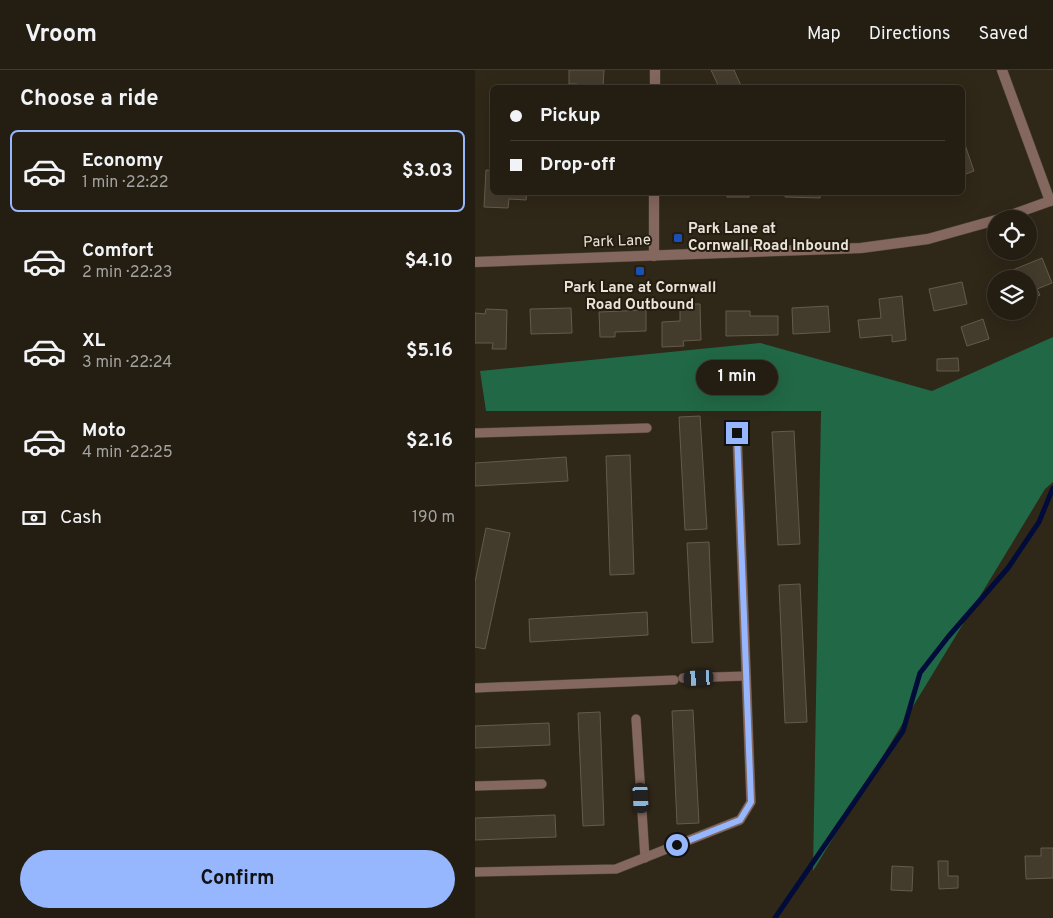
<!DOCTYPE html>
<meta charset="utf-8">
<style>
body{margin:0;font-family:Overpass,sans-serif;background:#2f2a20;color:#f1f3f6;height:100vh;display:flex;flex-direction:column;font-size:19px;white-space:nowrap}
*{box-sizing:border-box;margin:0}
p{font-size:16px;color:#a3a29f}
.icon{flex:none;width:28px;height:28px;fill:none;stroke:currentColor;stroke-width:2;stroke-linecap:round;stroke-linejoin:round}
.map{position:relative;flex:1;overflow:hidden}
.sheet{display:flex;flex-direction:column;background:#231d12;width:475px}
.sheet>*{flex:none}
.top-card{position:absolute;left:15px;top:15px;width:475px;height:110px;border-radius:8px;box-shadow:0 5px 20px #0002,0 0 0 1px #403b32;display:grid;align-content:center;height:110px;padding:0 20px;background:#231d12}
.fabs{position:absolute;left:512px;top:140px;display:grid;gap:10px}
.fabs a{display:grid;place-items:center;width:50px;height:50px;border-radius:50%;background:#231d12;box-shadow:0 5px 20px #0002,0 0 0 1px #403b32;font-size:25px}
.end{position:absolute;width:22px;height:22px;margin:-11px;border:6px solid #96b6fd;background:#111;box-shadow:0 0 0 2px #111}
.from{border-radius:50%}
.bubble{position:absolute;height:35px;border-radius:18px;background:#231d12;box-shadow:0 5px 20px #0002,0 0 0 1px #403b32;font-size:16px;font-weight:700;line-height:35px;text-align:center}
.car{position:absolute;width:15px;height:30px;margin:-15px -8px;border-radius:6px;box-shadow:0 0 4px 1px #0007;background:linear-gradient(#222 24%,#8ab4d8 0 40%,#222 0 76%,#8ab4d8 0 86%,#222 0)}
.top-card b{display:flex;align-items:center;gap:18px;height:48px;font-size:19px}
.top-card b+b{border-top:1px solid #403b32}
.top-card i{width:12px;height:12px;background:#f1f3f6}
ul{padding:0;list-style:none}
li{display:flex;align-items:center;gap:15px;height:82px;margin:0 10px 8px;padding:0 10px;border:2px solid transparent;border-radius:8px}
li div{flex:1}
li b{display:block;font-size:19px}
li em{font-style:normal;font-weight:700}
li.active{border-color:#96b6fd}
li>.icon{width:45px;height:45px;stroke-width:1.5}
h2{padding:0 20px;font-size:22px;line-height:60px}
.pay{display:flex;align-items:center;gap:12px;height:55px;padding:0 20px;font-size:19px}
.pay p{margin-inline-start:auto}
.action{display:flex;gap:10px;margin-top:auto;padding:10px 20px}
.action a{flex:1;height:58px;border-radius:30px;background:#96b6fd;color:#111;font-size:20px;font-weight:700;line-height:58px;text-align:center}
header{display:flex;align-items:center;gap:30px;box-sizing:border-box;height:70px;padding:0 25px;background:#231d12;border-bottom:1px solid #403b32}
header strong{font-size:24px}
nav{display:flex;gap:28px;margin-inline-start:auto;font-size:18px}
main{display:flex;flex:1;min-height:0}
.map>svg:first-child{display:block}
.forest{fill:#216846}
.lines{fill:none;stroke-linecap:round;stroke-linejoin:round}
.stream{stroke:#010c3a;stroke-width:5}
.building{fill:#433b2c;stroke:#655b4b}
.service-casing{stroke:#4d4537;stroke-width:10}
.minor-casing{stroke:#4d4537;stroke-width:11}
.service{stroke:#84675e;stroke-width:9}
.minor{stroke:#84675e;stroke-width:10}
.route{stroke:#96b6fd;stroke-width:6}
.transit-dot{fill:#1a4fb4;stroke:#251d0f;stroke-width:2}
.labels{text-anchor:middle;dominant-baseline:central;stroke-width:4;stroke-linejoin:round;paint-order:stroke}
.poi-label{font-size:15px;font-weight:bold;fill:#e9e3da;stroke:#251d0f;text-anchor:start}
.street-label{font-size:15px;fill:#e9e3da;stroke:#251d0f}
</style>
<header>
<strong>Vroom</strong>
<nav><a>Map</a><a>Directions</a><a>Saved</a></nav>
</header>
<main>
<section class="sheet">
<h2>Choose a ride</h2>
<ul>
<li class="active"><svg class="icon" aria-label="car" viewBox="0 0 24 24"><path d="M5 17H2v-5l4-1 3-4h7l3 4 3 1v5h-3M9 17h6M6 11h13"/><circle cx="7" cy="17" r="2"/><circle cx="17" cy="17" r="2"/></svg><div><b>Economy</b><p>1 min · 22:22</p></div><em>$3.03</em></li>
<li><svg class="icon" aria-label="car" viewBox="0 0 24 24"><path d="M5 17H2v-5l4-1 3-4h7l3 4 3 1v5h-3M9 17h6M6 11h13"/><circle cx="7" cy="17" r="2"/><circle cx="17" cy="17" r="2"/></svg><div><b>Comfort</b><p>2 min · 22:23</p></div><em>$4.10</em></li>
<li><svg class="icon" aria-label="car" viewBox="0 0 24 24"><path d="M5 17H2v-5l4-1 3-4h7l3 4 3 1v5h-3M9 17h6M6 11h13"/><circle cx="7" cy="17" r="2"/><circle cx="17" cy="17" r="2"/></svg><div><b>XL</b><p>3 min · 22:24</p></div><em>$5.16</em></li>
<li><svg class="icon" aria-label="car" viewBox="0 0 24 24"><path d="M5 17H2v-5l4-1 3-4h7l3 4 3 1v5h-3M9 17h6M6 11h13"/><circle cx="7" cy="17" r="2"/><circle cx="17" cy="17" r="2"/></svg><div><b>Moto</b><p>4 min · 22:25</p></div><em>$2.16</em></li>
</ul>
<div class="pay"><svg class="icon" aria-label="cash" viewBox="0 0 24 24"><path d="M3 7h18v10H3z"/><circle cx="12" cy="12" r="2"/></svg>Cash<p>190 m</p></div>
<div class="action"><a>Confirm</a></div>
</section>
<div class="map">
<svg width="578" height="848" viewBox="0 0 578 848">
<rect width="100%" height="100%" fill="#2f2718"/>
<!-- forest -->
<path class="forest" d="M 578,267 L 578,412 L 570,419 L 338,801 L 346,341 L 11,341 L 5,301 L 285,273 L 457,321 Z"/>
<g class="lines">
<!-- stream -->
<path class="stream" d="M 300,848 L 428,661 L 445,603 L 473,567 L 533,498 L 564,452 L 578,418"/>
</g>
<!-- building -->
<g class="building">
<path d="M 94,0 L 129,0 L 128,18 L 102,18 L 102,14 L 94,14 Z"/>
<path d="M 236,0 L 259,0 L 267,18 L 239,18 L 243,15 Z"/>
<path d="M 488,69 L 499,101 L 488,105 Z"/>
<path d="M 11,100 L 18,101 L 18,122 L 52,122 L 51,130 L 34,129 L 33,138 L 9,137 Z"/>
<rect x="252" y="122" width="22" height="5"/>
<path d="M 311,122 L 345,122 L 345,128 L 310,127 Z"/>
<path d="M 567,188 L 577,213 L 562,219 L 565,225 L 556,229 L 554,209 L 524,209 L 534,205 L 533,202 Z"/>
<path d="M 487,212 L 492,234 L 459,241 L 454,219 Z"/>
<path d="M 427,226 L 431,270 L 417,272 L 417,265 L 385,268 L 383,250 L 406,248 L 404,229 Z"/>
<path d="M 205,234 L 225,234 L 226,270 L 208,271 L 209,276 L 187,277 L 187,252 L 205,251 Z"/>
<path d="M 353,236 L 355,262 L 318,264 L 317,238 Z"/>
<path d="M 96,238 L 97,263 L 56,264 L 55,239 Z"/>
<path d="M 11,239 L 32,240 L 31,279 L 17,279 L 18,273 L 0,273 L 0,243 L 10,244 Z"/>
<path d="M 171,240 L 171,261 L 140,262 L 140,267 L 125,267 L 124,242 Z"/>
<path d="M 251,241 L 275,241 L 275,246 L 303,246 L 303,265 L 251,266 Z"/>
<path d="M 508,249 L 514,269 L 492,276 L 486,257 Z"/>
<path d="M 483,288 L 484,301 L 462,301 L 462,289 Z"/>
<path d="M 225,346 L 232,459 L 210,460 L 204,347 Z"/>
<path d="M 319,361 L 325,474 L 303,475 L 297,362 Z"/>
<path d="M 155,385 L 159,504 L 135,505 L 131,386 Z"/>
<path d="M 91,387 L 93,411 L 0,416 L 0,393 Z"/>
<path d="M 11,458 L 35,463 L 10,579 L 0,577 L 0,512 Z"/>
<path d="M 234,472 L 238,572 L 217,573 L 212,473 Z"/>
<path d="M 325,514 L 332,652 L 310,653 L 304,515 Z"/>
<path d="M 172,542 L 173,565 L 55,572 L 54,549 Z"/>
<path d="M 218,640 L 224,753 L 202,754 L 197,641 Z"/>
<path d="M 125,642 L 129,755 L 108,756 L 103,643 Z"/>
<path d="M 74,653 L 75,675 L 0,678 L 0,656 Z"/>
<path d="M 80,745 L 81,767 L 0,770 L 0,748 Z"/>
<path d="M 566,778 L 578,778 L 578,808 L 551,809 L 550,786 L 566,786 Z"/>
<path d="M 463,791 L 473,791 L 473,806 L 483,806 L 483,818 L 464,819 Z"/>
<path d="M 417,796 L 438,797 L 437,821 L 416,820 Z"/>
</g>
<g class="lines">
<!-- service casing -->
<g class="service-casing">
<g id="service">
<path d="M 0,363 L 172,358"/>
<path d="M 208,608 L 271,606"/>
<path d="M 0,618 L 199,610"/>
<path d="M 161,649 L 170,788"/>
<path d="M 0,716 L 67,714"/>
<path d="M 0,802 L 141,799 L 265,750 L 276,732 L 262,363"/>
</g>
</g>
<!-- minor casing -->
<g class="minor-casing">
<g id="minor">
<path d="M 527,0 L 575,131"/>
<path d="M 180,18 L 180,0"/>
<path d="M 525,149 L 578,130"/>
<path d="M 179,186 L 179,122"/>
<path d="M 0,192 L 386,178 L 453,169 L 521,150"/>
</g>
</g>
<!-- service -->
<use href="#service" class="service"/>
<!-- minor -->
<use href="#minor" class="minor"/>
</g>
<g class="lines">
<!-- route -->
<path class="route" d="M 202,775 L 265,750 L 276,732 L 262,363"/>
</g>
<!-- markers -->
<g class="transit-dot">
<rect x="198" y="163" width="10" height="10" rx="2.5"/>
<rect x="160" y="196" width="10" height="10" rx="2.5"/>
</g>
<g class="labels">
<!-- poi labels -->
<g class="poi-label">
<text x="213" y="159">Park Lane at<tspan x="213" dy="17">Cornwall Road Inbound</tspan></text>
<text x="165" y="218" text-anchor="middle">Park Lane at Cornwall<tspan x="165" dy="17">Road Outbound</tspan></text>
</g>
<!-- street labels -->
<g class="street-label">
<text transform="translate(142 172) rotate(-2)">Park Lane</text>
</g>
</g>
</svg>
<div class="fabs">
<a><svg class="icon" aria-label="locate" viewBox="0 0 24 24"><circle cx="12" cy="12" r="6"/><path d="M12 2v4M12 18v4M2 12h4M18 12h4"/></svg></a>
<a><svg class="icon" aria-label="layers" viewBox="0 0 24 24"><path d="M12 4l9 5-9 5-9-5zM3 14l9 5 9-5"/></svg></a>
</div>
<i class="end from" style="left:202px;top:775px"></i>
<i class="end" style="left:262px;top:363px"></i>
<div class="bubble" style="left:221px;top:290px;width:82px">1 min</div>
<i class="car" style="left:224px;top:608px;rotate:267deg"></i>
<i class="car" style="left:166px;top:728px;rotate:177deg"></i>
<div class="top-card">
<b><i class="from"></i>Pickup</b>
<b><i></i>Drop-off</b>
</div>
</div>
</main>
